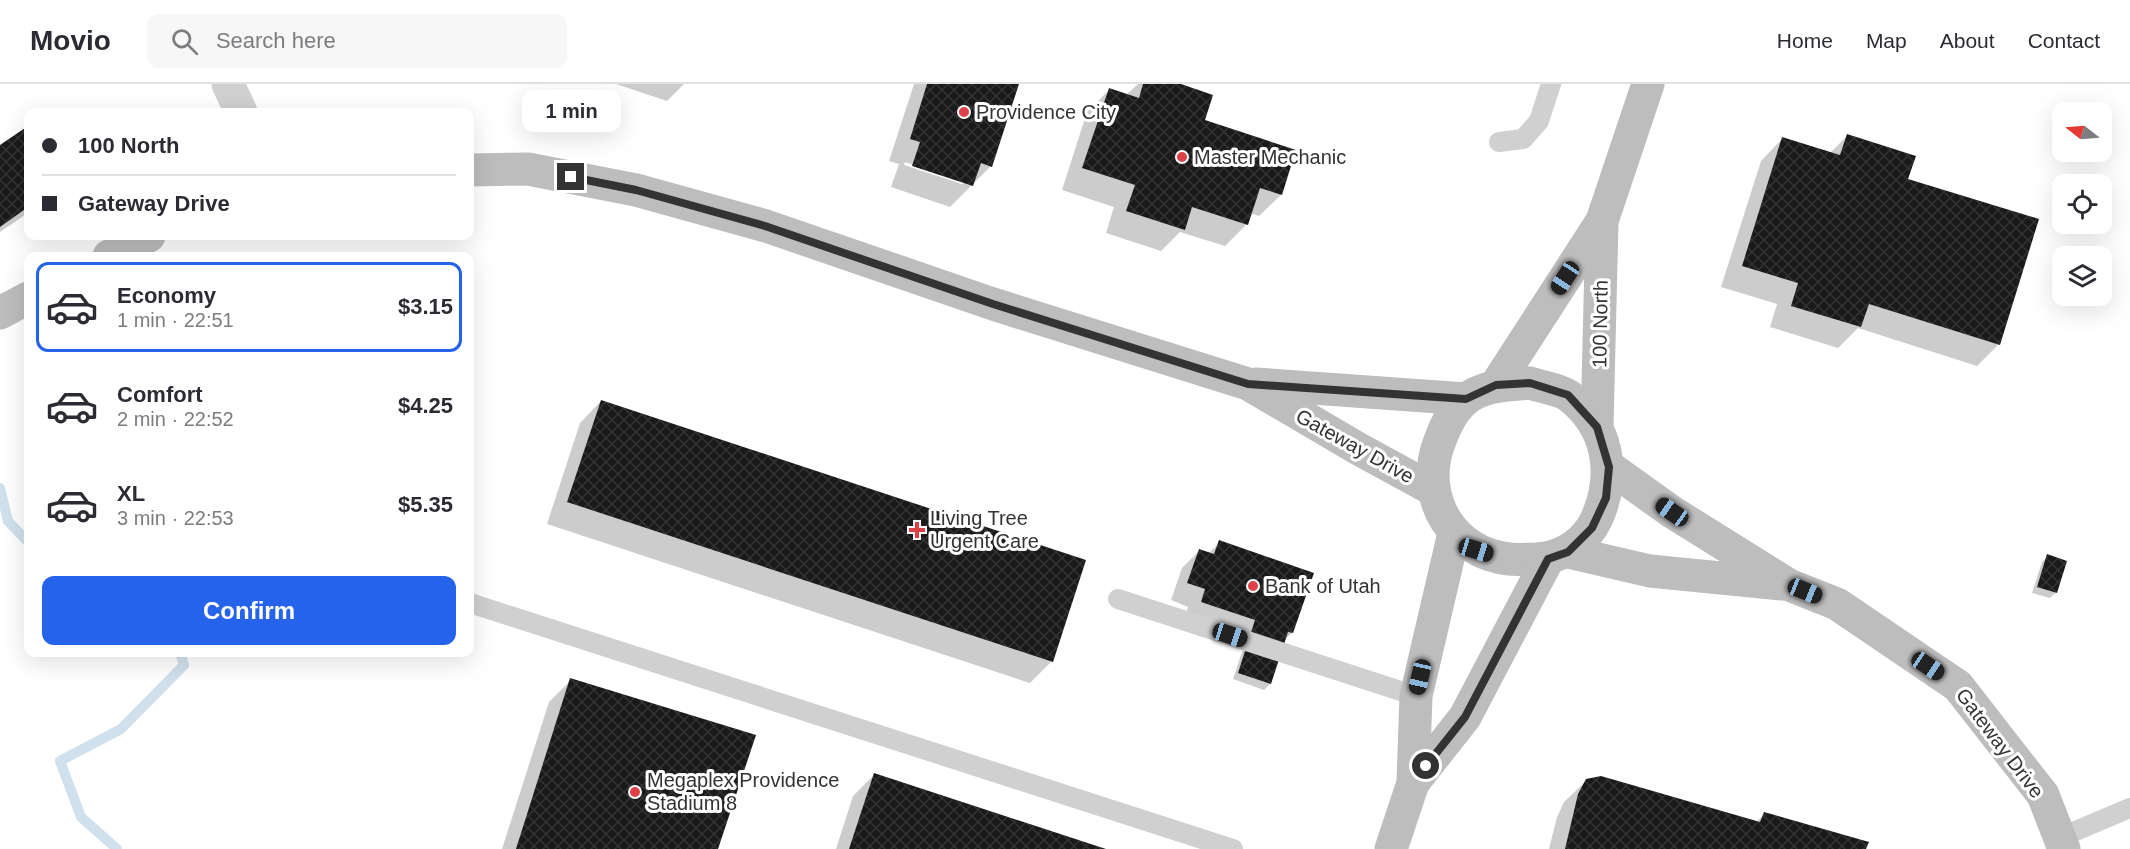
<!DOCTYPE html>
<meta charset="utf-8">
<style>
body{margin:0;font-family:Helvetica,sans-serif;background:#f7f7f7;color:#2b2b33;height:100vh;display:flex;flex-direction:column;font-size:22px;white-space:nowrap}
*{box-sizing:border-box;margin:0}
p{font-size:20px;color:#7c7c81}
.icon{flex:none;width:33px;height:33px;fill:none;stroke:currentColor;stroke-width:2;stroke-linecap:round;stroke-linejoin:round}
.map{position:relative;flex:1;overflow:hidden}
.side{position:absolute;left:24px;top:168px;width:450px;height:405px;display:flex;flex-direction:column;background:#fff;border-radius:12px;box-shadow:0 6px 24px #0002}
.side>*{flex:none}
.hud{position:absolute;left:24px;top:24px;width:450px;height:132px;border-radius:12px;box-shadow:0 6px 24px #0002;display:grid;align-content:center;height:132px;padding:0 18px;background:#fff}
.needle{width:39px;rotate:287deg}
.fabs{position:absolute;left:2052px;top:18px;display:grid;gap:12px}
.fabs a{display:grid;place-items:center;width:60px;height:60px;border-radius:12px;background:#fff;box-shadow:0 6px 24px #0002;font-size:30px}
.end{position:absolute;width:27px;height:27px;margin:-14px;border:8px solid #333;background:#fff;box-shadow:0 0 0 3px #fff}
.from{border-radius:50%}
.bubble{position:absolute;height:42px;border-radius:12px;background:#fff;box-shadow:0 6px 24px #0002;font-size:20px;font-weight:800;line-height:42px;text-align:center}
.car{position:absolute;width:18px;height:36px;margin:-18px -9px;border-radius:8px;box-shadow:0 0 4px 2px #0007;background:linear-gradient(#222 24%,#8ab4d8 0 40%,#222 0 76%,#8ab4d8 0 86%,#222 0)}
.hud b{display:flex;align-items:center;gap:21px;height:57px;font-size:22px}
.hud b+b{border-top:2px solid #e1e1e2}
.hud i{width:15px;height:15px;background:#2b2b33}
ul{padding:10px 0 0;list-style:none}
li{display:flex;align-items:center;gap:18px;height:90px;margin:0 12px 9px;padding:0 6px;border:3px solid transparent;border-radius:12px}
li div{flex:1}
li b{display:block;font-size:22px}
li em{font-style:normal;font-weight:800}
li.selected{border-color:#2563eb}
li>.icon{width:54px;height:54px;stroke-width:1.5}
.primary-button{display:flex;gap:12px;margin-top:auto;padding:12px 18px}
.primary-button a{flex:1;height:69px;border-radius:12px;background:#2563eb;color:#fff;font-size:24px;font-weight:800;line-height:69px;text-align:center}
header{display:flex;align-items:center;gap:36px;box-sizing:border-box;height:84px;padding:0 30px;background:#fff;border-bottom:2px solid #e1e1e2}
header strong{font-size:28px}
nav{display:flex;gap:33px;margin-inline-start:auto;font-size:21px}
.search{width:420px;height:54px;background:#f7f7f7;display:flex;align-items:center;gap:15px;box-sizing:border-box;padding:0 21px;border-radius:12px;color:#7c7c81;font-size:22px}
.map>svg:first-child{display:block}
.shadow{fill:#0003;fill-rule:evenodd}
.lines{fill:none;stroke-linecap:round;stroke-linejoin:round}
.stream{stroke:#d0e0ec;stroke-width:10}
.building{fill:url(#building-cross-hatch)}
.lane{stroke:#d0d0d0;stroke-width:20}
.street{stroke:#d0d0d0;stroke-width:33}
.secondary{stroke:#bdbdbd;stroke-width:33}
.route{stroke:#333;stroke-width:8}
.poi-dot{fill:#de4147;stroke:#fff;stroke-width:2}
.labels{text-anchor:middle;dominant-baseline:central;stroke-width:6;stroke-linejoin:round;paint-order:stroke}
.poi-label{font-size:20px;fill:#333;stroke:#fff;text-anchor:start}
.street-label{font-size:20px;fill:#333;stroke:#fff}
</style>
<header>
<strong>Movio</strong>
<div class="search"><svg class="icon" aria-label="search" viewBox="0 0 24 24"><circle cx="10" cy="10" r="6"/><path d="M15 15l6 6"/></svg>Search here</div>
<nav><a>Home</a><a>Map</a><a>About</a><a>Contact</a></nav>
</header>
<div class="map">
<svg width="2130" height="765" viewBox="0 0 2130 765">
<defs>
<pattern id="building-cross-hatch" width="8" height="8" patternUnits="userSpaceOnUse" patternTransform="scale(1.5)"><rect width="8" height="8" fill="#1a1a1a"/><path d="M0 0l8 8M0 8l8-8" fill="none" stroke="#333"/></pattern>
</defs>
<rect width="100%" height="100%" fill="#fff"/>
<!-- shadow -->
<g class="shadow">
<path d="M 616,0 L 684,0 L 667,17 Z"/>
<path d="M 914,0 L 1018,0 L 991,82 L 950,123 L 891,103 L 899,80 L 889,77 ZM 905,78 L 965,98 L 962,100 L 904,81 Z"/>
<path d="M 1138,0 L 1176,0 L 1203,37 L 1281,111 L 1259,132 L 1250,129 L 1247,140 L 1225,162 L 1180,148 L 1161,167 L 1106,149 L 1114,123 L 1062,106 L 1087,28 L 1109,6 L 1126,11 Z"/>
<path d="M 28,44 L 28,129 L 0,148 L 0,63 Z"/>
<path d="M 1847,52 L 1907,96 L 1999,260 L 1977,282 L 1858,244 L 1838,264 L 1770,243 L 1777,220 L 1721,203 L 1761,77 L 1782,55 L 1830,69 Z"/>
<path d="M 601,317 L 1052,577 L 1030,599 L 547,440 L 580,339 Z"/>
<path d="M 1220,458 L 1292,549 L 1284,556 L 1270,600 L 1264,606 L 1233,595 L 1246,556 L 1184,535 L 1188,523 L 1171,516 L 1182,484 L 1199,467 L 1208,470 Z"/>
<path d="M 2048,472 L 2056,508 L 2050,514 L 2032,509 L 2042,478 Z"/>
<path d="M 571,596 L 716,765 L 502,765 L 549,618 Z"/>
<path d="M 875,690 L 1103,765 L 836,765 L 853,712 Z"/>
<path d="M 1587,696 L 1756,738 L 1765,730 L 1865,765 L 1549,765 L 1557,733 L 1564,718 Z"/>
</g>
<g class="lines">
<!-- stream -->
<g class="stream">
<path d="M 0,404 L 8,437 L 28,458"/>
<path d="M 117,765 L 81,733 L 60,677 L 121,645 L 184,581 L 180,568"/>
</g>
</g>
<!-- building -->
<g class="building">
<path d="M 927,0 L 1019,0 L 992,83 L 981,79 L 973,102 L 912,82 L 920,58 L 910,55 Z"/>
<path d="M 1143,0 L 1181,0 L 1213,11 L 1205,36 L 1296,66 L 1282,111 L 1260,104 L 1248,141 L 1192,123 L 1185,146 L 1126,127 L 1135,101 L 1082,84 L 1109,4 L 1139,14 Z"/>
<path d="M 28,42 L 28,123 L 0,143 L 0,61 Z"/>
<path d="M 1847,50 L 1916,72 L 1908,95 L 2039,135 L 2000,261 L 1869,220 L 1861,243 L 1791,222 L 1798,199 L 1742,182 L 1782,53 L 1840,71 Z"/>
<path d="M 601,316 L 1086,476 L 1053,578 L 567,418 Z"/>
<path d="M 1219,456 L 1314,489 L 1293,549 L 1288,548 L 1271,600 L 1238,589 L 1255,536 L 1201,518 L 1205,505 L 1187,499 L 1199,465 L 1214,470 Z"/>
<path d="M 2047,470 L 2067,477 L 2057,509 L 2037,503 Z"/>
<path d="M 570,594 L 756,651 L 718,765 L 516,765 Z"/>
<path d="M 874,689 L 1106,765 L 849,765 Z"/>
<path d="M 1601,692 L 1760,738 L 1764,728 L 1869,758 L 1866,765 L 1565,765 L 1578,710 L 1586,695 Z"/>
</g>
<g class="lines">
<!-- lane -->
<g class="lane">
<path d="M 1499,58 L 1523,55 L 1539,37 L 1551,0"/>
<path d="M 1118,515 L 1416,612"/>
<path d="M 470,519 L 1233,765"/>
<path d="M 2059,754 L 2130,724"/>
</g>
<!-- street -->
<path class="street" d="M 228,0 L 241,28"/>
<!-- secondary -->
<g class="secondary">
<path d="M 470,86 L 528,85 L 636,106 L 766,142 L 993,220 L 1248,300 L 1357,364 L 1432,405"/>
<path d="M 109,172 L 149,152"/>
<path d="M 0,229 L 28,214"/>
<path d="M 1530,299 C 1541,303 1559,305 1569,312 C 1609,343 1616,390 1597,434 C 1586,458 1563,474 1536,475 C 1528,475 1518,476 1509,475 C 1453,469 1420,415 1438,362 C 1444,345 1451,328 1465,316 C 1483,301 1508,301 1530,299 Z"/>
<path d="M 1256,300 L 1466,315"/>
<path d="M 1496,301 L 1602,137 L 1648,0"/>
<path d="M 1597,343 L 1602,137"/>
<path d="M 1609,383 L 1672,428 L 1789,501 L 1837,520 L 1958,602 L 2043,711 L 2064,765"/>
<path d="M 1568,468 L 1650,487 L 1782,500"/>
<path d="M 1413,699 L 1465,633 L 1548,475"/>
<path d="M 1391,765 L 1413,699 L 1416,612 L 1454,449"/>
</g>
</g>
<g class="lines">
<!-- route -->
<path class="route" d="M 571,93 L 636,106 L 765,142 L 993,220 L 1248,300 L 1466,315 L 1496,301 L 1530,299 L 1568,311 L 1597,343 L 1609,383 L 1606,414 L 1592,444 L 1568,468 L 1548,475 L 1465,633 L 1426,682"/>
</g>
<!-- markers -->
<g class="poi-dot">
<circle cx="964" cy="28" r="6"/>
<circle cx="1182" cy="73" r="6"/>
<path d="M914 437h6v6h6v6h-6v6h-6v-6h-6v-6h6z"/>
<circle cx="1253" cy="502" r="6"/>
<circle cx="635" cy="708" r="6"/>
</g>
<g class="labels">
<!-- poi labels -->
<g class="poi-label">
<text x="976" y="28">Providence City</text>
<text x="1194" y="73">Master Mechanic</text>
<text x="930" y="434">Living Tree<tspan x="930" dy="23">Urgent Care</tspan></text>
<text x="1265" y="502">Bank of Utah</text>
<text x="647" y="696">Megaplex Providence<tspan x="647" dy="23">Stadium 8</tspan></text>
</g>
<!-- street labels -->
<g class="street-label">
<text transform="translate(1600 240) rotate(-89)">100 North</text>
<text transform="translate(1355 362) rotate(29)">Gateway Drive</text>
<text transform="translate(2000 659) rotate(53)">Gateway Drive</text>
</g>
</g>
</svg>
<div class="fabs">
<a><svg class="needle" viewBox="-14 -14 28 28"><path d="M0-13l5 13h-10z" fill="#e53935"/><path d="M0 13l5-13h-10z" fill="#7c7c81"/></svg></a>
<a><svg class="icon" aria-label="locate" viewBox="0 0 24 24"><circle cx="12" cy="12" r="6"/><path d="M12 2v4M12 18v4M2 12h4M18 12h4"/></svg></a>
<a><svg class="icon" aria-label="layers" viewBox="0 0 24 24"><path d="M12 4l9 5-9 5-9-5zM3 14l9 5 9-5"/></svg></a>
</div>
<i class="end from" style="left:1426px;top:682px"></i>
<i class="end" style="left:571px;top:93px"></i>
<div class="bubble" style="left:522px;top:6px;width:99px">1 min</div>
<i class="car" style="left:1565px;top:194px;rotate:213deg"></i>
<i class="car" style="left:1672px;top:428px;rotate:305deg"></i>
<i class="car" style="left:1476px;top:466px;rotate:107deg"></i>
<i class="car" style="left:1805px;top:507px;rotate:112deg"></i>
<i class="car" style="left:1230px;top:551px;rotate:108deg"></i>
<i class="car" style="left:1928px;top:582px;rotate:124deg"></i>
<i class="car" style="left:1420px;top:593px;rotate:193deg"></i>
<div class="hud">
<b><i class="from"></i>100 North</b>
<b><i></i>Gateway Drive</b>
</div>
<section class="side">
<ul>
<li class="selected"><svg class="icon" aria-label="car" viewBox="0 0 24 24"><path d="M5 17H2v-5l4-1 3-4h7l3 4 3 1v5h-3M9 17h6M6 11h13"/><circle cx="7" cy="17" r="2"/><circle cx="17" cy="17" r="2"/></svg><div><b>Economy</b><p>1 min · 22:51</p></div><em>$3.15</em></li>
<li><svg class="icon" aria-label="car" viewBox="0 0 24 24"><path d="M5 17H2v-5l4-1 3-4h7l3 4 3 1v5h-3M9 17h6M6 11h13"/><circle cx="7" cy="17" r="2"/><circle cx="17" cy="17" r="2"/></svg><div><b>Comfort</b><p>2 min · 22:52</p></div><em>$4.25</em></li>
<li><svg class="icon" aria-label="car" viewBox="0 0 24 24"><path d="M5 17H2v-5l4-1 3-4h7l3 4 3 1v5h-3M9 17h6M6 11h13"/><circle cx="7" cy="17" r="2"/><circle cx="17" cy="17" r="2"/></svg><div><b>XL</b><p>3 min · 22:53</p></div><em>$5.35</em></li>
</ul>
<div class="primary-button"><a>Confirm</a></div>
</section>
</div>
